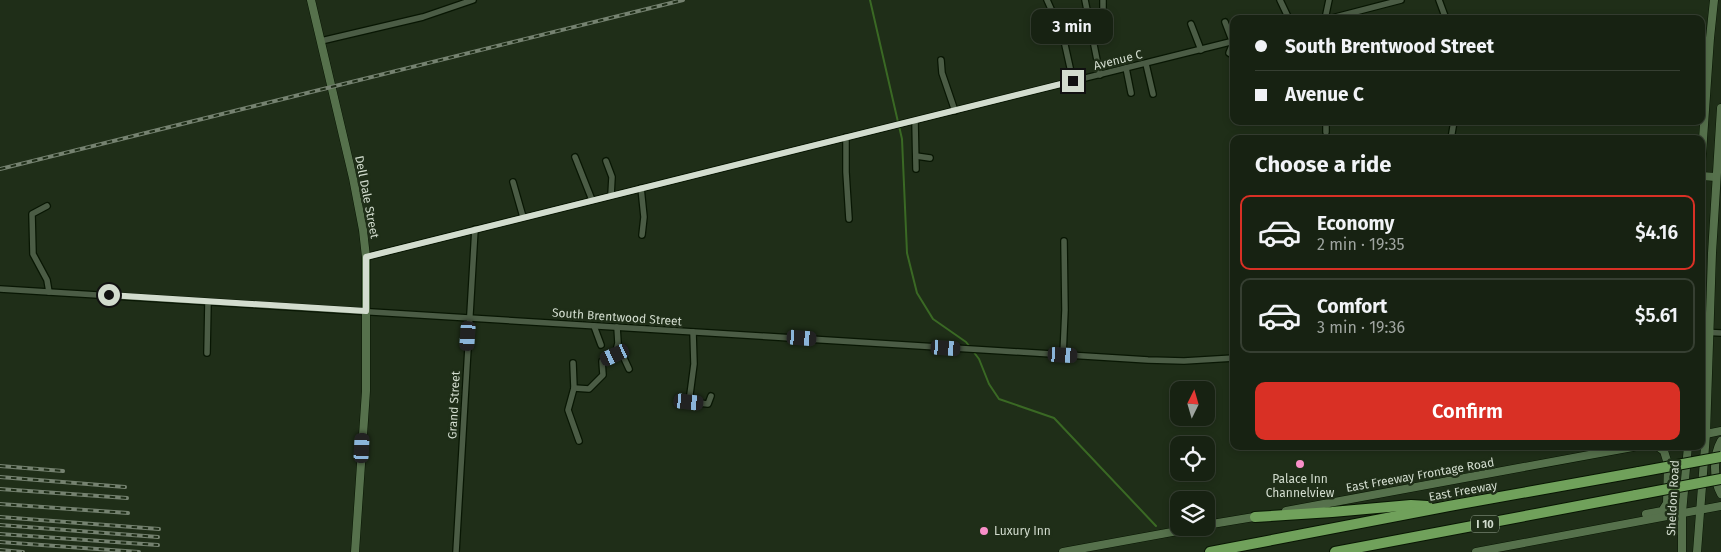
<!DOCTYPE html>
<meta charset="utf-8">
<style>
body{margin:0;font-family:"Fira Sans",sans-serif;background:#202a1b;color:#f1f3f6;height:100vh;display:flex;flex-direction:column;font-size:19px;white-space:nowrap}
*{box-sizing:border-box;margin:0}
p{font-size:16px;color:#9ea49f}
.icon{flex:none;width:28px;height:28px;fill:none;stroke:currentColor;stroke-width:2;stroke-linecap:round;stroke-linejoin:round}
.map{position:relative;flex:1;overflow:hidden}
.sheet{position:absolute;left:1230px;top:135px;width:475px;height:315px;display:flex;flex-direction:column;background:#172212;border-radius:10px;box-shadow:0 2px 8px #0003,0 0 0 1px #363f32}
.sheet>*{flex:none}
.top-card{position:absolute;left:1230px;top:15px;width:475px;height:110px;border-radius:10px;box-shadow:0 2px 8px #0003,0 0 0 1px #363f32;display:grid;align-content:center;height:110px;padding:0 25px;background:#172212}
.needle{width:32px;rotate:5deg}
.fabs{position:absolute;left:1170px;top:381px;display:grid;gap:10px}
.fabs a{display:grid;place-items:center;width:45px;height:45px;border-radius:10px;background:#172212;box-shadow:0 2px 8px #0003,0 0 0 1px #363f32;font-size:25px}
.end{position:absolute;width:22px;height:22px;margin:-11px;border:6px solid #d2dcce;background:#111;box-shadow:0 0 0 2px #111}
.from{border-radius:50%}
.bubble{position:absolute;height:35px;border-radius:10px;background:#172212;box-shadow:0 2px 8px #0003,0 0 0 1px #363f32;font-size:16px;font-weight:600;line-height:35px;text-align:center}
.car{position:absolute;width:15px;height:30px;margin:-15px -8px;border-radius:6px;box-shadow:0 0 4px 1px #0007;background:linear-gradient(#222 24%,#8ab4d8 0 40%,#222 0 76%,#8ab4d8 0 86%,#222 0)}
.top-card b{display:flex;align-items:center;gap:18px;height:48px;font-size:19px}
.top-card b+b{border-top:1px solid #363f32}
.top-card i{width:12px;height:12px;background:#f1f3f6}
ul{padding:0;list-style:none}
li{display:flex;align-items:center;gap:15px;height:75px;margin:0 10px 8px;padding:0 15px;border:2px solid #363f32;border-radius:10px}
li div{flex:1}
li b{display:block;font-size:19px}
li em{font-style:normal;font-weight:600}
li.on{border-color:#d93025}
li>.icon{width:45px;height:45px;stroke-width:1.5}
h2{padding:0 25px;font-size:22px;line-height:60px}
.button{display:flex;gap:10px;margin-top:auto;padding:10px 25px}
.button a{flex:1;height:58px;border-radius:10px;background:#d93025;color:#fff;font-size:20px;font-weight:600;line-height:58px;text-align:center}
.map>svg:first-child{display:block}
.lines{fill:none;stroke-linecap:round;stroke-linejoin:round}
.stream{stroke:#3a6924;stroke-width:2}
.street-casing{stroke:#081603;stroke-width:8}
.secondary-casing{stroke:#081603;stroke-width:9}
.highway-casing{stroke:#081603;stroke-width:12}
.street{stroke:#4b5c45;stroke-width:5.5}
.secondary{stroke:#56714c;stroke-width:8}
.highway{stroke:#70a15b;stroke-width:10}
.rail-casing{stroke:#758270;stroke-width:4}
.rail{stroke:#1f2e18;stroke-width:2;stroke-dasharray:5.5;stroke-linecap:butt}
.highway-bridge-casing{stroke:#081603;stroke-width:12;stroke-linecap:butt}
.highway-bridge{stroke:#70a15b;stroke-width:10}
.route{stroke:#d2dcce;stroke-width:6}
.poi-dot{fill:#f98fc9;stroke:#1f2e18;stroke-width:2}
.labels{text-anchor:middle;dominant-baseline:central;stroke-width:5;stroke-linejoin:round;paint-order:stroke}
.shield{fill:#1f2e18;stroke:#9ca897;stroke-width:1}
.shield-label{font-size:11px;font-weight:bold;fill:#d2dcce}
.street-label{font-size:12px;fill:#d2dcce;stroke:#1f2e18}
.poi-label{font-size:12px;fill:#d2dcce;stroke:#1f2e18}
</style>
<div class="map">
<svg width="1721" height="552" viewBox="0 0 1721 552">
<rect width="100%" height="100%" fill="#1f2e18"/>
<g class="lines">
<!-- stream -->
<g class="stream">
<path d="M 870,0 L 898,122"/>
<path d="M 899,126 L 902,139 L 907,253 L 917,293 L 933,319 L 966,342 L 970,347"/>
<path d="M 973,351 L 979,359 L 989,384 L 999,399 L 1054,418 L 1156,526"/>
</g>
<!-- street casing -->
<g class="street-casing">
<g id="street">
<path d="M 1047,0 L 1063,36 L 1073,81"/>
<path d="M 1085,0 L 1100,75"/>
<path d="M 1280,0 L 1289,19"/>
<path d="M 1439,0 L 1446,19"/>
<path d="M 1325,19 L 1329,0"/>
<path d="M 1328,19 L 1401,0"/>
<path d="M 1225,22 L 1233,43 L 1229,53 L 1234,56"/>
<path d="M 1191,24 L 1201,50"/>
<path d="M 1093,40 L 1103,18 L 1103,0"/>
<path d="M 321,41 L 423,17 L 473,0"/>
<path d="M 941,60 L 942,73 L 955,111"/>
<path d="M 1146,64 L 1153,94"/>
<path d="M 1126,68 L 1131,93"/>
<path d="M 915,121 L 916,169"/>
<path d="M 1326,121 L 1326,132"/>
<path d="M 846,137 L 846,172 L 849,219"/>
<path d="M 1451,139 L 1454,121"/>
<path d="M 916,156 L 930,158"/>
<path d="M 575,157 L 592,200"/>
<path d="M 606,161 L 612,177 L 611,195"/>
<path d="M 513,182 L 523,217"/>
<path d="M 641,188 L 644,217 L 642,235"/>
<path d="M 47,206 L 32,214 L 33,254 L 47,280 L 49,292"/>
<path d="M 366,257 L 1234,41"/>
<path d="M 0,289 L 1148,360 L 1184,361 L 1234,358"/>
<path d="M 594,326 L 601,345"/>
<path d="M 693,332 L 694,364 L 689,402 L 708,404 L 711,396"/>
<path d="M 1701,332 L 1721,333"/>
<path d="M 207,353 L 208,302"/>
<path d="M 615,355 L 618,343 L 617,327"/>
<path d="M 1063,355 L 1065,310 L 1064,241"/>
<path d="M 573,363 L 574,388 L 568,410 L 579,441"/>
<path d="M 574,388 L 589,389 L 603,375 L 602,361 L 615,355 L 623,356 L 629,369"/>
<path d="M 456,552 L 475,229"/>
</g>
</g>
<!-- secondary casing -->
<g class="secondary-casing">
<g id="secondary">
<path d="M 311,0 L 353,178 L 363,230 L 366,257 L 366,391 L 355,552"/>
<path d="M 1701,168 L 1710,38 L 1714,0"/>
<path d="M 1701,176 L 1716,177"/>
<path d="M 1701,435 L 1721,431"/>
<path d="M 1721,441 C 1713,455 1713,480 1721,494"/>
<path d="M 1286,511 L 1638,446"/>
<path d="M 1646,514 L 1662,511 L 1667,503 L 1668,464 L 1664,451 L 1657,446"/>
<path d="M 1206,525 L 1260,516"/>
<path d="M 1063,552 L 1194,528"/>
<path d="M 1476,552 L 1721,506"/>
<path d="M 1682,552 L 1682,513 L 1688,446"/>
<path d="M 1697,552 L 1706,434 L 1712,253 L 1721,108"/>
</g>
</g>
<!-- highway casing -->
<g class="highway-casing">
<g id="highway">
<path d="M 1255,517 L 1332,512 L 1411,505 L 1428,506"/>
<path d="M 1210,552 L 1449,506 L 1639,472"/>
<path d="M 1335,552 L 1636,495"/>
</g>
</g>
<!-- street -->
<use href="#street" class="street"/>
<!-- secondary -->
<use href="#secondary" class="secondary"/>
<!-- highway -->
<use href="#highway" class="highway"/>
<!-- rail casing -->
<g class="rail-casing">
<g id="rail">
<path d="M 0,169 L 683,0"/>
<path d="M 0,466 L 63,471"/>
<path d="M 0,477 L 125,487"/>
<path d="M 0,489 L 127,498"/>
<path d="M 0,504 L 128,513"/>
<path d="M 0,517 L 159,529"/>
<path d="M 0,525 L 158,537"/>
<path d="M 0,534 L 158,545"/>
<path d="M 0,542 L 139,552"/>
<path d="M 0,550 L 23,552"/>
</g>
</g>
<!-- rail -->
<use href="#rail" class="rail"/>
<!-- highway-bridge casing -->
<g class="highway-bridge-casing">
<g id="highway-bridge">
<path d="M 1639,472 L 1721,457"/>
<path d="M 1636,495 L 1721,479"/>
</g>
</g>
<!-- highway-bridge -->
<use href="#highway-bridge" class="highway-bridge"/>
</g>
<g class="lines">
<!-- route -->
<path class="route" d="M 109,295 L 366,311 L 366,257 L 1073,81"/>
</g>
<!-- markers -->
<g class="poi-dot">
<circle cx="1300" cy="464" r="5"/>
<circle cx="984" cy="531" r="5"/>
</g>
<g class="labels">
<!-- shield labels -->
<rect class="shield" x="1471" y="515.5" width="28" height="17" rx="4"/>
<g class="shield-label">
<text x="1485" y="524">I 10</text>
</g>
<!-- street labels -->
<g class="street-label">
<text transform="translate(1118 60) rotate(-14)">Avenue C</text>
<text transform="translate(367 197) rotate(79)">Dell Dale Street</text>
<text transform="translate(617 317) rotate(4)">South Brentwood Street</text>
<text transform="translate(454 405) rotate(-87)">Grand Street</text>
<text transform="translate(1420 475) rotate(-10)">East Freeway Frontage Road</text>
<text transform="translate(1463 491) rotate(-10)">East Freeway</text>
<text transform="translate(1673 498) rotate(-87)">Sheldon Road</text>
</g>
<!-- poi labels -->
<g class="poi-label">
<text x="1300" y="479">Palace Inn<tspan x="1300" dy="14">Channelview</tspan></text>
<text x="994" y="531" text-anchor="start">Luxury Inn</text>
</g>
</g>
</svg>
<div class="fabs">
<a><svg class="needle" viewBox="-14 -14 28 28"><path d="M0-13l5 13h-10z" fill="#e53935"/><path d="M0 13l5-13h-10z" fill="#9ea49f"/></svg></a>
<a><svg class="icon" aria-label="locate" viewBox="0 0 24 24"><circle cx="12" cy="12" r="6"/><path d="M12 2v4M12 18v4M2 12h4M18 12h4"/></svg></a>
<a><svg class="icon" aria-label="layers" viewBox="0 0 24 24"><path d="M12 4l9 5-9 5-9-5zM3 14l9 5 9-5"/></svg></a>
</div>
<i class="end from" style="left:109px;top:295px"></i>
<i class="end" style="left:1073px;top:81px"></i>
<div class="bubble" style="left:1031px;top:9px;width:82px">3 min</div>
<i class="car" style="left:468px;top:336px;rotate:184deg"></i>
<i class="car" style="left:802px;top:338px;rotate:94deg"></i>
<i class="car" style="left:946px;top:348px;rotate:94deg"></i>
<i class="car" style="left:615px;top:355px;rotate:245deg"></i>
<i class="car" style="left:1063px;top:355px;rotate:93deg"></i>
<i class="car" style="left:689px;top:402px;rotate:96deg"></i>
<i class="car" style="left:362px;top:448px;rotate:3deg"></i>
<div class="top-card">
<b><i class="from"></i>South Brentwood Street</b>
<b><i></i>Avenue C</b>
</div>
<section class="sheet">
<h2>Choose a ride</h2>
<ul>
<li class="on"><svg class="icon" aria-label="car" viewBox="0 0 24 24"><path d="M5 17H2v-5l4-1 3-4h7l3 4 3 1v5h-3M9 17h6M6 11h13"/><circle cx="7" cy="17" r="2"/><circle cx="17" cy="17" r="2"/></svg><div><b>Economy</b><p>2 min · 19:35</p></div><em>$4.16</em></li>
<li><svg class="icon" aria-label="car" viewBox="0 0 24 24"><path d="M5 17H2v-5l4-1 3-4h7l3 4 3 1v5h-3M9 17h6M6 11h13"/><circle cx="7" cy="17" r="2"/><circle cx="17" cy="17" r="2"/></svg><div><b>Comfort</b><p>3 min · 19:36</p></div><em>$5.61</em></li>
</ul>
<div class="button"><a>Confirm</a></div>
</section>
</div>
